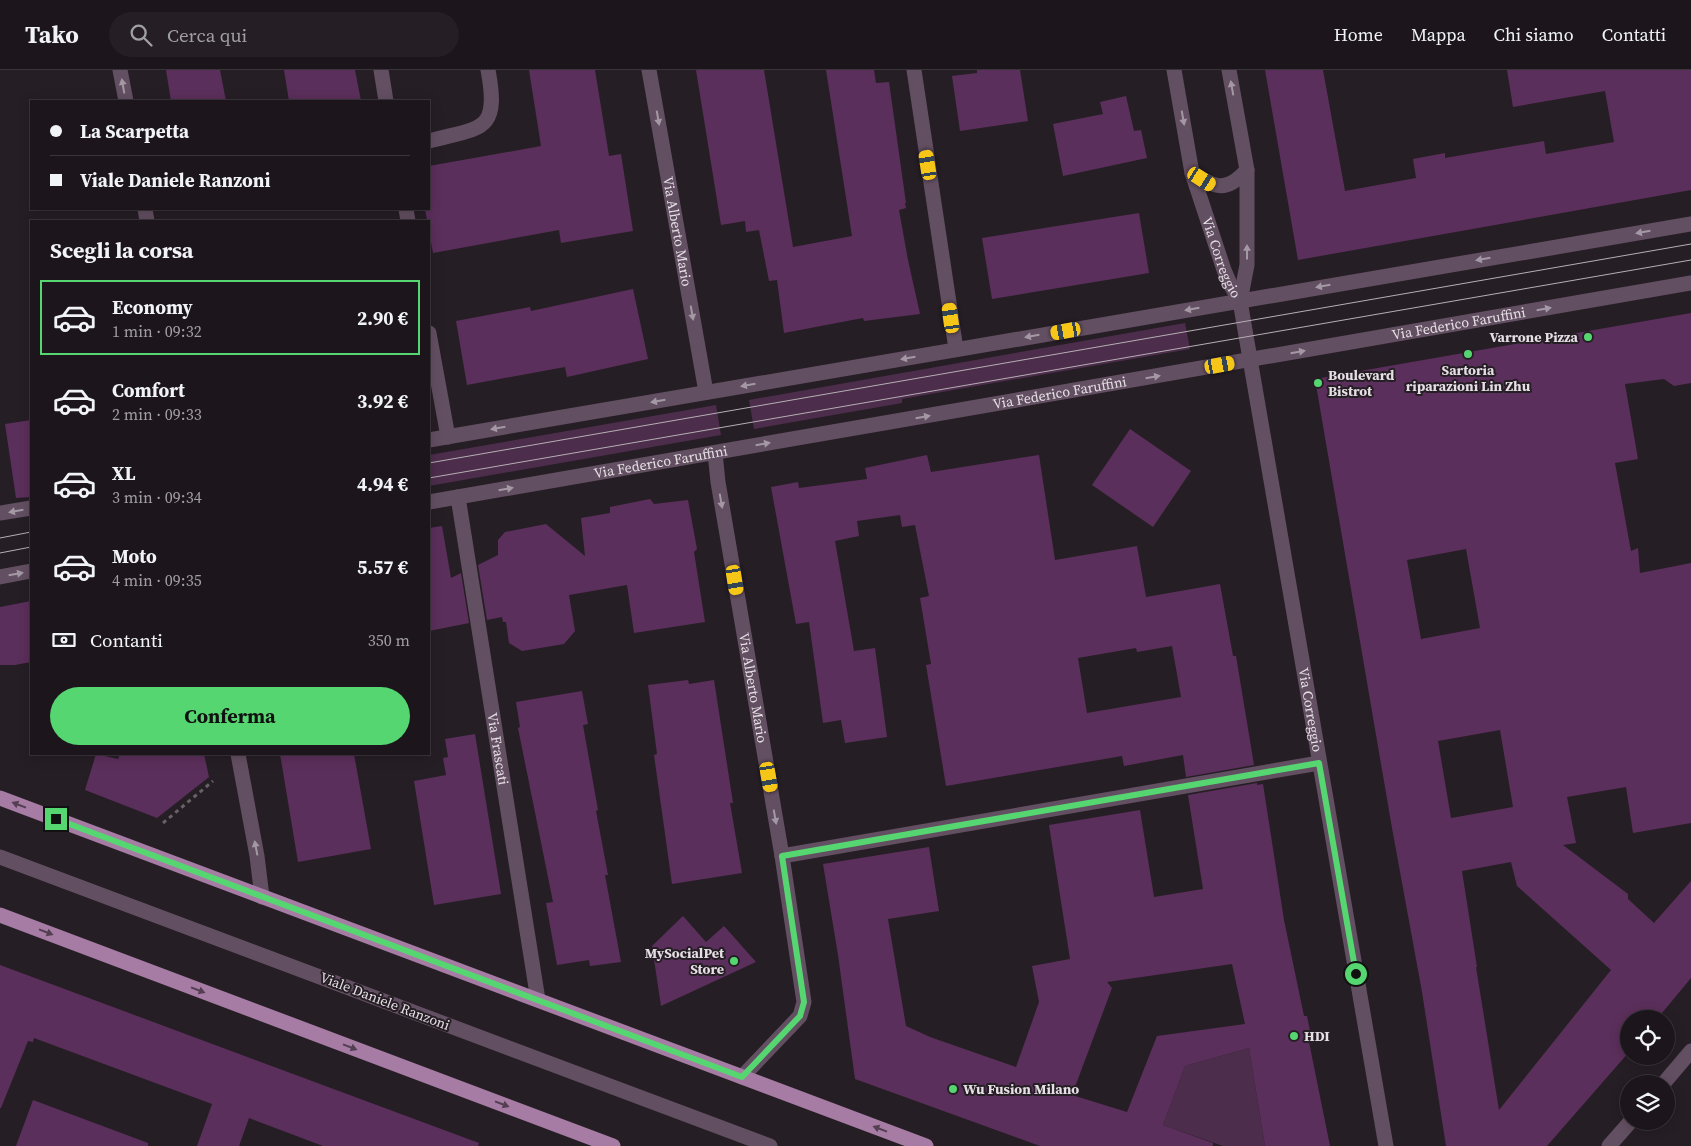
<!DOCTYPE html>
<html lang="it">
<meta charset="utf-8">
<style>
body{margin:0;font-family:"Source Serif 4",serif;background:#251f25;color:#f1f3f6;height:100vh;display:flex;flex-direction:column;font-size:19px;white-space:nowrap}
*{box-sizing:border-box;margin:0}
p{font-size:16px;color:#a09fa3}
.icon{flex:none;width:28px;height:28px;fill:none;stroke:currentColor;stroke-width:2;stroke-linecap:round;stroke-linejoin:round}
.map{position:relative;flex:1;overflow:hidden}
.details{position:absolute;left:30px;top:150px;width:400px;height:535px;display:flex;flex-direction:column;background:#1c161c;border-radius:0px;box-shadow:0 2px 12px #0003,0 0 0 1px #3a353b}
.details>*{flex:none}
.guide{position:absolute;left:30px;top:30px;width:400px;height:110px;border-radius:0px;box-shadow:0 2px 12px #0003,0 0 0 1px #3a353b;display:grid;align-content:center;height:110px;padding:0 20px;background:#1c161c}
.controls{position:absolute;left:1620px;top:940px;display:grid;gap:10px}
.controls a{display:grid;place-items:center;width:55px;height:55px;border-radius:50%;background:#1c161c;box-shadow:0 2px 12px #0003,0 0 0 1px #3a353b;font-size:25px}
.end{position:absolute;width:22px;height:22px;margin:-11px;border:6px solid #56d671;background:#111;box-shadow:0 0 0 2px #111}
.from{border-radius:50%}
.car{position:absolute;width:15px;height:30px;margin:-15px -8px;border-radius:6px;box-shadow:0 0 4px 1px #0007;background:linear-gradient(#f5c518 24%,#345 0 40%,#f5c518 0 76%,#345 0 86%,#f5c518 0)}
.guide b{display:flex;align-items:center;gap:18px;height:48px;font-size:19px}
.guide b+b{border-top:1px solid #3a353b}
.guide i{width:12px;height:12px;background:#f1f3f6}
ul{padding:0;list-style:none}
li{display:flex;align-items:center;gap:15px;height:75px;margin:0 10px 8px;padding:0 10px;border:2px solid transparent;border-radius:0px}
li div{flex:1}
li b{display:block;font-size:19px}
li em{font-style:normal;font-weight:700}
li.on{border-color:#56d671}
li>.icon{width:45px;height:45px;stroke-width:1.5}
h2{padding:0 20px;font-size:22px;line-height:60px}
.pay{display:flex;align-items:center;gap:12px;height:55px;padding:0 20px;font-size:19px}
.pay p{margin-inline-start:auto}
.cta{display:flex;gap:10px;margin-top:auto;padding:10px 20px}
.cta a{flex:1;height:58px;border-radius:30px;background:#56d671;color:#111;font-size:20px;font-weight:700;line-height:58px;text-align:center}
header{display:flex;align-items:center;gap:30px;box-sizing:border-box;height:70px;padding:0 25px;background:#1c161c;border-bottom:1px solid #3a353b}
header strong{font-size:24px}
nav{display:flex;gap:28px;margin-inline-start:auto;font-size:18px}
.search{width:350px;height:45px;background:#251f25;display:flex;align-items:center;gap:12px;box-sizing:border-box;padding:0 18px;border-radius:28px;color:#a09fa3;font-size:19px}
.map>svg:first-child{display:block}
.green{fill:#4d2d4c}
.building{fill:#5b2f5b;fill-rule:evenodd}
.lines{fill:none;stroke-linecap:round;stroke-linejoin:round}
.path{stroke:#686167;stroke-width:3;stroke-dasharray:4 4;stroke-linecap:butt}
.minor{stroke:#634f62;stroke-width:15}
.major{stroke:#a67ca4;stroke-width:15}
.tram{stroke:#b5afb4;stroke-width:1}
.oneway{fill:#a498a4}
.oneway2{fill:#533f51}
.route{stroke:#56d671;stroke-width:6}
.poi-dot{fill:#56d671;stroke:#261e25;stroke-width:2}
.labels{text-anchor:middle;dominant-baseline:central;stroke-width:4;stroke-linejoin:round;paint-order:stroke}
.street-label{font-size:14px;fill:#e6e0e5;stroke:#261e25}
.poi-label{font-size:14px;font-weight:bold;fill:#e6e0e5;stroke:#261e25;text-anchor:start}
</style>
<header>
<strong>Tako</strong>
<div class="search"><svg class="icon" aria-label="search" viewBox="0 0 24 24"><circle cx="10" cy="10" r="6"/><path d="M15 15l6 6"/></svg>Cerca qui</div>
<nav><a>Home</a><a>Mappa</a><a>Chi siamo</a><a>Contatti</a></nav>
</header>
<div class="map">
<svg width="1691" height="1076" viewBox="0 0 1691 1076">
<rect width="100%" height="100%" fill="#261e25"/>
<!-- green -->
<g class="green">
<path d="M 1185,253 L 1190,279 L 902,329 L 902,333 L 754,359 L 749,330 Z"/>
<path d="M 716,335 L 721,365 L 429,416 L 429,385 Z"/>
<path d="M 1249,978 L 1265,1076 L 1223,1076 L 1163,1055 L 1185,996 Z"/>
</g>
<!-- building -->
<g class="building">
<path d="M 166,0 L 220,0 L 226,31 L 171,31 Z"/>
<path d="M 284,0 L 355,0 L 361,31 L 289,31 Z"/>
<path d="M 529,0 L 595,0 L 609,86 L 621,84 L 633,161 L 561,173 L 559,160 L 433,183 L 425,139 L 429,139 L 429,96 L 541,76 Z"/>
<path d="M 696,0 L 764,0 L 793,177 L 852,166 L 826,0 L 874,0 L 876,13 L 889,12 L 906,133 L 905,133 L 906,138 L 899,140 L 908,190 L 920,244 L 864,251 L 863,248 L 784,263 L 777,210 L 769,211 L 759,160 L 746,162 L 745,151 L 721,155 Z"/>
<path d="M 977,0 L 1020,0 L 1028,51 L 960,61 L 952,6 L 977,3 Z"/>
<path d="M 1265,0 L 1323,0 L 1345,121 L 1416,108 L 1413,89 L 1445,83 L 1445,88 L 1544,71 L 1546,84 L 1614,72 L 1605,21 L 1513,37 L 1507,0 L 1691,0 L 1691,120 L 1298,190 Z"/>
<path d="M 1126,26 L 1134,61 L 1141,60 L 1147,88 L 1063,106 L 1053,54 L 1103,44 L 1100,32 Z"/>
<path d="M 1139,143 L 1149,203 L 992,229 L 982,168 Z"/>
<path d="M 633,219 L 648,289 L 567,307 L 565,297 L 467,315 L 456,251 L 530,237 L 531,241 Z"/>
<path d="M 1691,243 L 1691,313 L 1674,316 L 1664,309 L 1625,314 L 1638,389 L 1615,393 L 1631,481 L 1638,478 L 1640,503 L 1691,493 L 1691,753 L 1633,763 L 1626,717 L 1567,727 L 1576,773 L 1563,775 L 1628,824 L 1628,829 L 1654,853 L 1691,811 L 1691,908 L 1657,949 L 1629,949 L 1629,982 L 1547,1076 L 1446,1076 L 1422,922 L 1392,758 L 1315,309 ZM 1466,479 L 1480,558 L 1421,569 L 1407,490 ZM 1500,660 L 1513,737 L 1451,748 L 1438,671 ZM 1511,792 L 1517,816 L 1611,900 L 1499,1040 L 1476,897 L 1477,897 L 1462,801 Z"/>
<path d="M 31,350 L 31,427 L 16,428 L 5,354 Z"/>
<path d="M 1130,359 L 1191,401 L 1153,457 L 1092,415 Z"/>
<path d="M 927,385 L 931,402 L 1039,385 L 1055,490 L 1137,476 L 1146,527 L 1220,514 L 1233,586 L 1236,586 L 1254,695 L 1186,707 L 1183,685 L 1124,696 L 1122,686 L 946,716 L 926,595 L 931,594 L 920,528 L 929,526 L 915,455 L 902,457 L 900,445 L 857,451 L 859,466 L 835,471 L 854,581 L 875,578 L 887,667 L 845,673 L 841,650 L 823,653 L 809,552 L 796,554 L 771,417 L 798,412 L 799,418 L 867,409 L 865,398 ZM 1172,576 L 1181,627 L 1087,643 L 1078,588 L 1136,578 L 1137,582 Z"/>
<path d="M 650,429 L 654,434 L 688,430 L 697,479 L 694,482 L 705,552 L 634,563 L 627,515 L 569,525 L 575,561 L 564,574 L 522,581 L 509,573 L 506,552 L 503,552 L 502,547 L 487,550 L 478,495 L 498,485 L 498,470 L 505,462 L 546,454 L 585,486 L 581,448 L 610,443 L 610,437 Z"/>
<path d="M 442,456 L 451,508 L 461,503 L 469,553 L 429,561 L 429,458 Z"/>
<path d="M 31,531 L 31,592 L 15,595 L 0,595 L 0,537 Z"/>
<path d="M 688,610 L 689,614 L 714,610 L 733,733 L 730,733 L 742,803 L 672,814 L 654,685 L 657,684 L 648,615 Z"/>
<path d="M 582,621 L 588,654 L 583,655 L 598,740 L 596,741 L 608,805 L 605,805 L 621,892 L 590,896 L 589,890 L 557,895 L 546,833 L 553,832 L 518,658 L 520,657 L 516,632 Z"/>
<path d="M 475,664 L 501,824 L 434,835 L 414,711 L 446,705 L 443,688 L 448,687 L 445,669 Z"/>
<path d="M 96,684 L 118,689 L 120,684 L 204,684 L 209,707 L 157,748 L 85,720 Z"/>
<path d="M 280,684 L 354,684 L 371,779 L 298,792 Z"/>
<path d="M 1257,713 L 1257,715 L 1263,714 L 1284,850 L 1304,946 L 1307,946 L 1310,961 L 1307,962 L 1330,1076 L 1265,1076 L 1249,978 L 1185,996 L 1163,1055 L 1213,1073 L 1213,1076 L 1040,1076 L 855,1009 L 838,885 L 823,794 L 929,777 L 939,841 L 888,849 L 906,956 L 930,967 L 1016,997 L 1039,932 L 1032,896 L 1070,889 L 1049,755 L 1140,740 L 1154,827 L 1203,819 L 1188,725 ZM 1232,894 L 1245,954 L 1157,966 L 1127,1042 L 1072,1025 L 1112,918 L 1107,912 Z"/>
<path d="M 683,846 L 706,872 L 724,856 L 756,892 L 661,936 L 652,876 Z"/>
<path d="M 0,895 L 479,1073 L 478,1076 L 323,1076 L 249,1048 L 239,1076 L 197,1076 L 212,1034 L 34,968 L 33,972 L 28,971 L 1,1038 L 0,1038 Z"/>
<path d="M 33,1030 L 148,1073 L 148,1076 L 16,1076 Z"/>
</g>
<g class="lines">
<!-- path -->
<path class="path" d="M 163,753 L 213,711"/>
<!-- minor -->
<g class="minor">
<path d="M 120,0 L 126,31"/>
<path d="M 381,0 L 386,31"/>
<path id="s1" d="M 649,0 L 706,322"/>
<path d="M 914,0 L 956,279"/>
<path id="s2" d="M 1174,0 L 1192,103 L 1224,200 L 1230,214 L 1240,231"/>
<path id="s3" d="M 1229,0 L 1247,100 L 1247,195 L 1240,231 L 1386,1076"/>
<path d="M 429,71 C 481,57 500,63 488,0"/>
<path d="M 1192,103 C 1216,118 1226,123 1247,100"/>
<path d="M 145,139 L 147,151"/>
<path d="M 406,139 L 408,151"/>
<path d="M 429,263 L 448,367"/>
<path d="M 429,370 L 1691,154"/>
<path id="s4" d="M 715,383 L 718,412 L 782,786 L 804,932 L 800,946 L 742,1007"/>
<path id="s5" d="M 458,427 L 538,930"/>
<path id="s6" d="M 429,432 L 1691,213"/>
<path d="M 0,443 L 31,438"/>
<path d="M 0,507 L 31,501"/>
<path d="M 238,684 L 257,786 L 262,827"/>
<path d="M 782,786 L 1319,693"/>
<path d="M 0,787 L 770,1076"/>
<path d="M 1663,1014 L 1691,981"/>
<path d="M 1609,1076 L 1631,1051"/>
</g>
<!-- major -->
<g class="major">
<path d="M 0,728 L 926,1076"/>
<path d="M 0,845 L 613,1076"/>
</g>
<!-- tram -->
<g class="tram">
<path d="M 429,393 L 1691,174"/>
<path d="M 429,408 L 1691,190"/>
<path d="M 0,468 L 31,462"/>
<path d="M 0,483 L 31,477"/>
</g>
</g>
<!-- one-way arrows -->
<defs><path id="oneway-solid" d="M-6-.8H1V-3.2L6.5 0L1 3.2V.8H-6Z" transform="scale(1.25)"/></defs>
<g class="oneway">
<use href="#oneway-solid" transform="translate(123 16) rotate(-100)"/>
<use href="#oneway-solid" transform="translate(1232 18) rotate(-100)"/>
<use href="#oneway-solid" transform="translate(658 48) rotate(80)"/>
<use href="#oneway-solid" transform="translate(1183 48) rotate(80)"/>
<use href="#oneway-solid" transform="translate(1643 162) rotate(170)"/>
<use href="#oneway-solid" transform="translate(1247 182) rotate(-90)"/>
<use href="#oneway-solid" transform="translate(1483 189) rotate(170)"/>
<use href="#oneway-solid" transform="translate(1323 216) rotate(170)"/>
<use href="#oneway-solid" transform="translate(1192 239) rotate(170)"/>
<use href="#oneway-solid" transform="translate(1544 239) rotate(-10)"/>
<use href="#oneway-solid" transform="translate(692 243) rotate(80)"/>
<use href="#oneway-solid" transform="translate(1032 266) rotate(170)"/>
<use href="#oneway-solid" transform="translate(1298 282) rotate(-10)"/>
<use href="#oneway-solid" transform="translate(908 288) rotate(170)"/>
<use href="#oneway-solid" transform="translate(1153 307) rotate(-10)"/>
<use href="#oneway-solid" transform="translate(748 315) rotate(170)"/>
<use href="#oneway-solid" transform="translate(658 331) rotate(170)"/>
<use href="#oneway-solid" transform="translate(923 347) rotate(-10)"/>
<use href="#oneway-solid" transform="translate(498 358) rotate(170)"/>
<use href="#oneway-solid" transform="translate(763 374) rotate(-10)"/>
<use href="#oneway-solid" transform="translate(506 419) rotate(-10)"/>
<use href="#oneway-solid" transform="translate(721 431) rotate(80)"/>
<use href="#oneway-solid" transform="translate(16 441) rotate(170)"/>
<use href="#oneway-solid" transform="translate(16 504) rotate(-10)"/>
<use href="#oneway-solid" transform="translate(775 747) rotate(80)"/>
<use href="#oneway-solid" transform="translate(256 778) rotate(-101)"/>
</g>
<g class="oneway2">
<use href="#oneway-solid" transform="translate(19 735) rotate(-159)"/>
<use href="#oneway-solid" transform="translate(46 862) rotate(21)"/>
<use href="#oneway-solid" transform="translate(198 920) rotate(21)"/>
<use href="#oneway-solid" transform="translate(350 977) rotate(21)"/>
<use href="#oneway-solid" transform="translate(502 1034) rotate(21)"/>
<use href="#oneway-solid" transform="translate(880 1059) rotate(-159)"/>
</g>
<g class="lines">
<!-- route -->
<path class="route" d="M 56,749 L 742,1007 L 800,946 L 804,932 L 782,786 L 1319,693 L 1356,904"/>
</g>
<!-- markers -->
<g class="poi-dot">
<circle cx="1588" cy="267" r="5"/>
<circle cx="1468" cy="284" r="5"/>
<circle cx="1318" cy="313" r="5"/>
<circle cx="734" cy="891" r="5"/>
<circle cx="1294" cy="966" r="5"/>
<circle cx="953" cy="1019" r="5"/>
</g>
<g class="labels">
<!-- street labels -->
<g class="street-label">
<text stroke="none"><textPath href="#s1" startOffset="164">Via Alberto Mario</textPath></text>
<text stroke="none"><textPath href="#s2" startOffset="194">Via Correggio</textPath></text>
<text stroke="none"><textPath href="#s6" startOffset="1045">Via Federico Faruffini</textPath></text>
<text stroke="none"><textPath href="#s6" startOffset="640">Via Federico Faruffini</textPath></text>
<text stroke="none"><textPath href="#s6" startOffset="235">Via Federico Faruffini</textPath></text>
<text stroke="none"><textPath href="#s4" startOffset="238">Via Alberto Mario</textPath></text>
<text stroke="none"><textPath href="#s3" startOffset="648">Via Correggio</textPath></text>
<text stroke="none"><textPath href="#s5" startOffset="255">Via Frascati</textPath></text>
<text transform="translate(385 931) rotate(21)">Viale Daniele Ranzoni</text>
</g>
<!-- poi labels -->
<g class="poi-label">
<text x="1578" y="267" text-anchor="end">Varrone Pizza</text>
<text x="1468" y="300" text-anchor="middle">Sartoria<tspan x="1468" dy="16">riparazioni Lin Zhu</tspan></text>
<text x="1328" y="305">Boulevard<tspan x="1328" dy="16">Bistrot</tspan></text>
<text x="724" y="883" text-anchor="end">MySocialPet<tspan x="724" dy="16">Store</tspan></text>
<text x="1304" y="966">HDI</text>
<text x="963" y="1019">Wu Fusion Milano</text>
</g>
</g>
</svg>
<div class="controls">
<a><svg class="icon" aria-label="locate" viewBox="0 0 24 24"><circle cx="12" cy="12" r="6"/><path d="M12 2v4M12 18v4M2 12h4M18 12h4"/></svg></a>
<a><svg class="icon" aria-label="layers" viewBox="0 0 24 24"><path d="M12 4l9 5-9 5-9-5zM3 14l9 5 9-5"/></svg></a>
</div>
<i class="end from" style="left:1356px;top:904px"></i>
<i class="end" style="left:56px;top:749px"></i>
<i class="car" style="left:928px;top:95px;rotate:351deg"></i>
<i class="car" style="left:1202px;top:109px;rotate:123deg"></i>
<i class="car" style="left:951px;top:248px;rotate:352deg"></i>
<i class="car" style="left:1066px;top:261px;rotate:260deg"></i>
<i class="car" style="left:1220px;top:295px;rotate:80deg"></i>
<i class="car" style="left:735px;top:510px;rotate:171deg"></i>
<i class="car" style="left:769px;top:707px;rotate:170deg"></i>
<div class="guide">
<b><i class="from"></i>La Scarpetta</b>
<b><i></i>Viale Daniele Ranzoni</b>
</div>
<section class="details">
<h2>Scegli la corsa</h2>
<ul>
<li class="on"><svg class="icon" aria-label="car" viewBox="0 0 24 24"><path d="M5 17H2v-5l4-1 3-4h7l3 4 3 1v5h-3M9 17h6M6 11h13"/><circle cx="7" cy="17" r="2"/><circle cx="17" cy="17" r="2"/></svg><div><b>Economy</b><p>1 min · 09:32</p></div><em>2.90 €</em></li>
<li><svg class="icon" aria-label="car" viewBox="0 0 24 24"><path d="M5 17H2v-5l4-1 3-4h7l3 4 3 1v5h-3M9 17h6M6 11h13"/><circle cx="7" cy="17" r="2"/><circle cx="17" cy="17" r="2"/></svg><div><b>Comfort</b><p>2 min · 09:33</p></div><em>3.92 €</em></li>
<li><svg class="icon" aria-label="car" viewBox="0 0 24 24"><path d="M5 17H2v-5l4-1 3-4h7l3 4 3 1v5h-3M9 17h6M6 11h13"/><circle cx="7" cy="17" r="2"/><circle cx="17" cy="17" r="2"/></svg><div><b>XL</b><p>3 min · 09:34</p></div><em>4.94 €</em></li>
<li><svg class="icon" aria-label="car" viewBox="0 0 24 24"><path d="M5 17H2v-5l4-1 3-4h7l3 4 3 1v5h-3M9 17h6M6 11h13"/><circle cx="7" cy="17" r="2"/><circle cx="17" cy="17" r="2"/></svg><div><b>Moto</b><p>4 min · 09:35</p></div><em>5.57 €</em></li>
</ul>
<div class="pay"><svg class="icon" aria-label="cash" viewBox="0 0 24 24"><path d="M3 7h18v10H3z"/><circle cx="12" cy="12" r="2"/></svg>Contanti<p>350 m</p></div>
<div class="cta"><a>Conferma</a></div>
</section>
</div>
